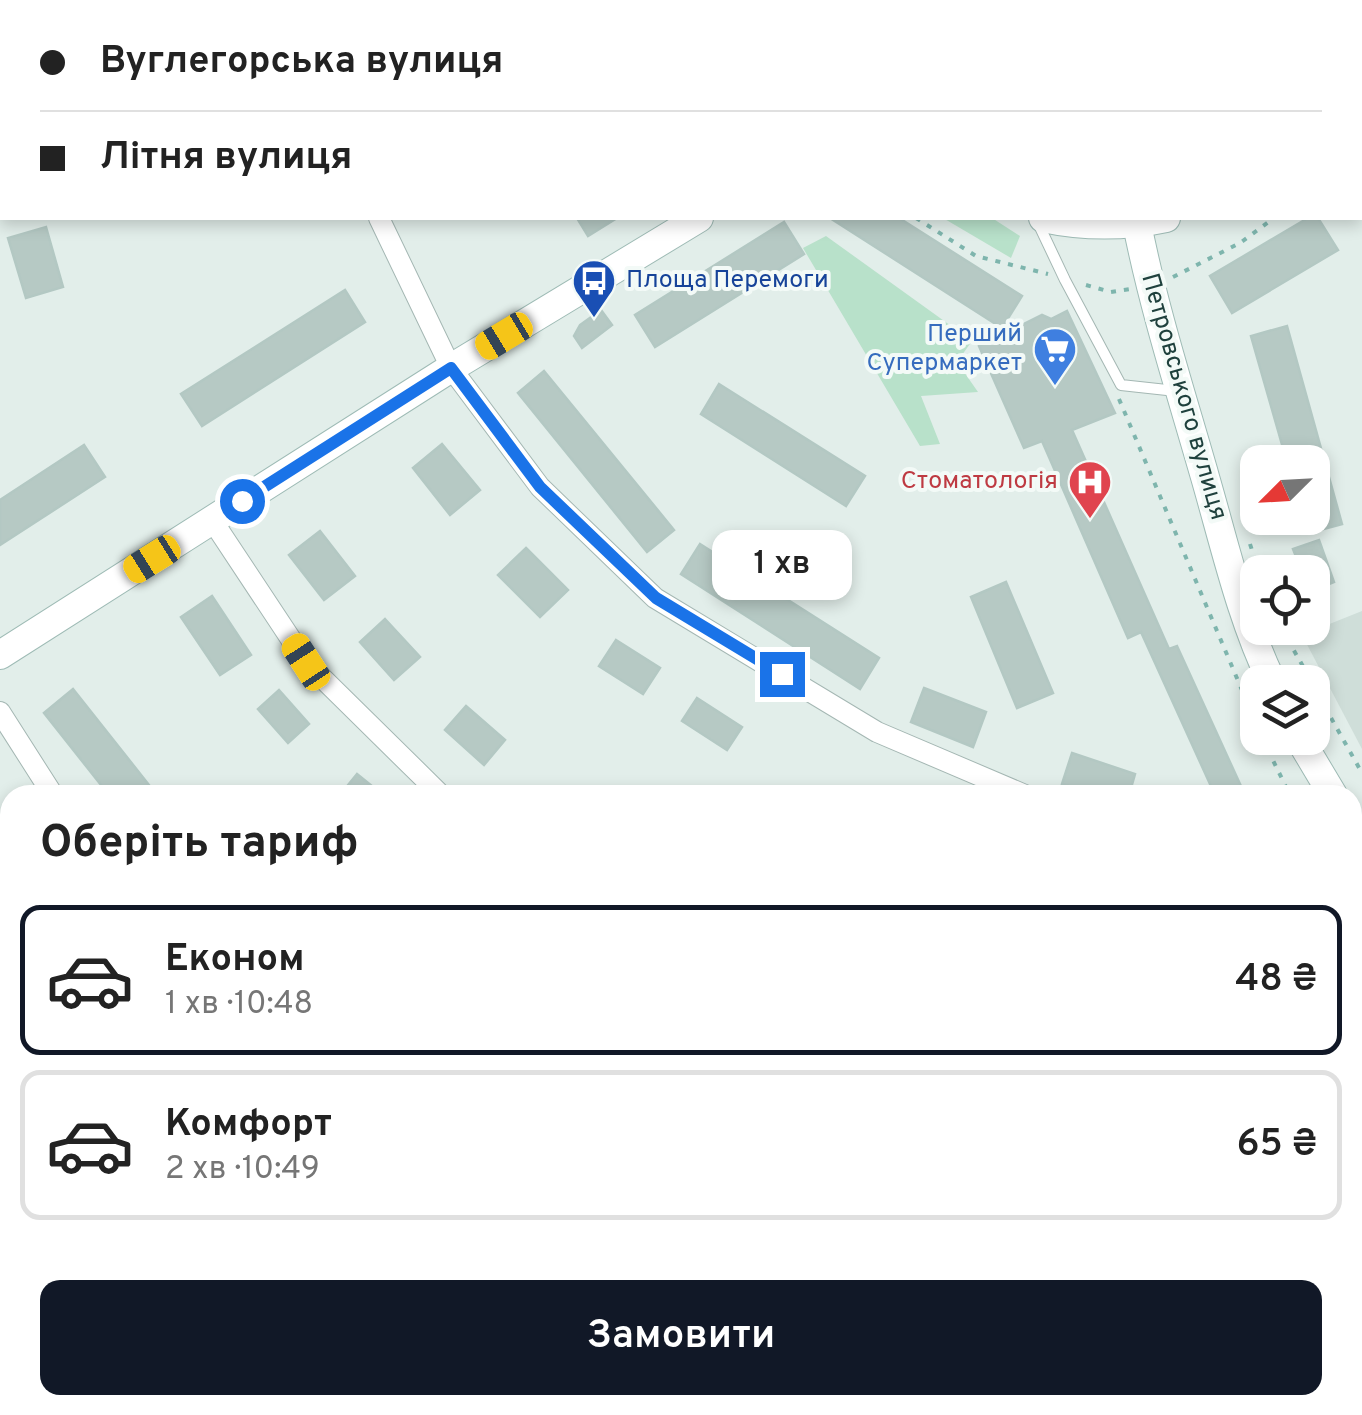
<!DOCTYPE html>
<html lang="uk">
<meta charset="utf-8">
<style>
body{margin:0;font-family:Overpass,sans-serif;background:#f2f2f2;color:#222;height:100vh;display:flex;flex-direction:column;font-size:38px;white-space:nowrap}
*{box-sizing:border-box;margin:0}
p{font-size:32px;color:#767676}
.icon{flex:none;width:55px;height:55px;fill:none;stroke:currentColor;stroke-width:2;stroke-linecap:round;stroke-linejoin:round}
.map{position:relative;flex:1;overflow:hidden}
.panel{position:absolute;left:0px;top:785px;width:1362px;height:630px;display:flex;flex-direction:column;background:#fff;border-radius:30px 30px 0 0;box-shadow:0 5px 15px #0003}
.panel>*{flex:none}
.banner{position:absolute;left:0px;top:0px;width:1362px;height:220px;box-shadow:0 5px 15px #0003;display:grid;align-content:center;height:220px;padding:0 40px;background:#fff}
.needle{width:65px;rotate:246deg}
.buttons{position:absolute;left:1240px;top:445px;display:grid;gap:20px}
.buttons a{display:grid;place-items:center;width:90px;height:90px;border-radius:20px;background:#fff;box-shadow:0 5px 15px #0003;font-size:50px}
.end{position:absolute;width:45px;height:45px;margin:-22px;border:12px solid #1a73e8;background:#fff;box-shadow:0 0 0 5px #fff}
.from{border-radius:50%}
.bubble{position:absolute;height:70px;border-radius:20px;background:#fff;box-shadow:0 5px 15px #0003;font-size:32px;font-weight:600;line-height:70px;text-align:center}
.car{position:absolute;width:30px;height:60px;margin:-30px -15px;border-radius:12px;box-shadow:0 0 8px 2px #0007;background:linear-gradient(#f5c518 24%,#345 0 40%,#f5c518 0 76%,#345 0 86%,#f5c518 0)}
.banner b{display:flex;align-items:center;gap:35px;height:95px;font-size:38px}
.banner b+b{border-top:2px solid #e0e0e0}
.banner i{width:25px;height:25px;background:#222}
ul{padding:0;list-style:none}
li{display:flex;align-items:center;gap:30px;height:150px;margin:0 20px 15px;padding:0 20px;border:5px solid #e0e0e0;border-radius:20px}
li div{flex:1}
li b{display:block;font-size:38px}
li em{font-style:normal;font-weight:600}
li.current{border-color:#111827}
li>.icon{width:90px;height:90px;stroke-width:1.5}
h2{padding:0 40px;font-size:45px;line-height:120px}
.action{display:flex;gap:20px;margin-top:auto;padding:20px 40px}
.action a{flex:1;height:115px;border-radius:20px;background:#111827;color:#fff;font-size:40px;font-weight:600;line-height:115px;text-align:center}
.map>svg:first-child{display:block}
.built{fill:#cfded9}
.green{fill:#b8e1ca}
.building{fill:#b6c9c4;stroke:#b3c8c3;stroke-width:2.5}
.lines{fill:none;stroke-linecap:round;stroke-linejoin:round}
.lane-casing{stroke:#a4b7b3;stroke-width:12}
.street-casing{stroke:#a4b7b3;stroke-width:22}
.secondary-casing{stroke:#9ebbb5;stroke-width:30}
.path{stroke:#7eb5ad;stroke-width:4;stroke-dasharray:5 8;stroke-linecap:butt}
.lane{stroke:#fff;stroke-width:10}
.street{stroke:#fff;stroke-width:20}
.secondary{stroke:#fff;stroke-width:28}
.route{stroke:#1a73e8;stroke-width:12}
.labels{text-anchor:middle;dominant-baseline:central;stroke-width:8;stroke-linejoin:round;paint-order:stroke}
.transit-label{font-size:25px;fill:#164399;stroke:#f3faf7;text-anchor:start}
.shop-label{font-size:25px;fill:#366cbe;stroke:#f3faf7;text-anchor:end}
.street-label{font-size:25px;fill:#1f413d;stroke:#f3faf7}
.health-label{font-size:25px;fill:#be3a42;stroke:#f3faf7;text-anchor:end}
</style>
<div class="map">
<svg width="1362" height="1415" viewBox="0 0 1362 1415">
<rect width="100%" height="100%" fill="#e2eeea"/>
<!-- built -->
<path class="built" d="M 1362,611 L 1362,749 L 1302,635 Z"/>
<!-- green -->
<g class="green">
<path d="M 563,0 L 732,0 L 733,2 L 563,2 Z"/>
<path d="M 1179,0 L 1338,0 L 1179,2 Z"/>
<path d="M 943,218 L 992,218 L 1020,236 L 1011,258 Z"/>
<path d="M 826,236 L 972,341 L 957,362 L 978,392 L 921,396 L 940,444 L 920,446 L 803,248 Z"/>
<path d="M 0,1273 L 10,1279 L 10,1405 L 196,1405 L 211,1415 L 0,1415 Z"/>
</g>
<!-- building -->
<g class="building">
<path d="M 577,218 L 617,218 L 588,236 Z"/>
<path d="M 830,218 L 899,218 L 1022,296 L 1002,328 Z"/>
<path d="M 1308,218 L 1318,218 L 1338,250 L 1232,313 L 1210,276 Z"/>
<path d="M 784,222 L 804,254 L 655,347 L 635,315 Z"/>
<path d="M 46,227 L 63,287 L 26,298 L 8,238 Z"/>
<path d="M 345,290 L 365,322 L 202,426 L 181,394 Z"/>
<path d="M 601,310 L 612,325 L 582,348 L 574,336 L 580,325 Z"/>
<path d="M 1067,311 L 1115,413 L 1072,430 L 1169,649 L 1177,646 L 1245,795 L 1215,795 L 1141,632 L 1128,638 L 1042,441 L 1024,448 L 979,346 L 1042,315 L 1051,319 Z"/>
<path d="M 1287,326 L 1342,524 L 1312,532 L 1312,462 L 1287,462 L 1251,336 Z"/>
<path d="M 544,371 L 674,530 L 647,552 L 518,393 Z"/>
<path d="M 719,384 L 865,476 L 846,506 L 701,414 Z"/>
<path d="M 442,444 L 480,490 L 450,515 L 413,468 Z"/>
<path d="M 84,445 L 105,477 L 0,545 L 0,500 Z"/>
<path d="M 320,531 L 355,576 L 324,600 L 289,555 Z"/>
<path d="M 1319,540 L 1334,582 L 1312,591 L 1312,572 L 1302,572 L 1293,549 Z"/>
<path d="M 700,544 L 879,658 L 860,689 L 681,574 Z"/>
<path d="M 526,548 L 568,590 L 540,617 L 498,575 Z"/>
<path d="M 1006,582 L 1053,693 L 1017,708 L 971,597 Z"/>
<path d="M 212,596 L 251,655 L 220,675 L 181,617 Z"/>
<path d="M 385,619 L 420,657 L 394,680 L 360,642 Z"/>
<path d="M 616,640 L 660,668 L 643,694 L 599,666 Z"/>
<path d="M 924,688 L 986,712 L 973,747 L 911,722 Z"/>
<path d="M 73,689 L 149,785 L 137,795 L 109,795 L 44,713 Z"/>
<path d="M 279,690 L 309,724 L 288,743 L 258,709 Z"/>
<path d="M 697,698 L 742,727 L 727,750 L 682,721 Z"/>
<path d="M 466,706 L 505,740 L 484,765 L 445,730 Z"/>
<path d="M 1072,753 L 1135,774 L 1129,795 L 1095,795 L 1062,784 Z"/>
<path d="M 357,774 L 383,795 L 340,795 Z"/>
</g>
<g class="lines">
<!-- lane casing -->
<g class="lane-casing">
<path id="lane" d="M 1038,223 L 1065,280 L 1121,385 L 1176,391"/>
</g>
<!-- street casing -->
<g class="street-casing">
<g id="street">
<path d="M 330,0 L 330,2"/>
<path d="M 379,218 L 451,368 L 540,487 L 655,598 L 877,732 L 1025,795"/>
<path d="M 212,520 L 306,662 L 441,795"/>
<path d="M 0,712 L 53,795"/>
<path d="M 1352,871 L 1362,871"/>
<path d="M 1352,1152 L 1362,1152"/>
<path d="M 0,1248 L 10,1254"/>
<path d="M 261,1405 L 277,1415"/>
<path d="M 957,1405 L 1002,1415"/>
</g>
</g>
<!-- secondary casing -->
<g class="secondary-casing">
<g id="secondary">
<path d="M 854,0 L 854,2"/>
<path d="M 1355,2 L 1355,0"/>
<path d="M 1043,218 C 1085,227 1124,227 1166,218"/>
<path d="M 1137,224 C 1154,310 1181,393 1205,477 C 1225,546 1241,618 1272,682"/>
<path d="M 0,655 L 451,368 L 699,218"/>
<path d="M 1299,738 L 1333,795"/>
<path d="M 1352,829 L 1362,846"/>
</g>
</g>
<!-- path -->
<g class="path">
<path d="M 799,0 L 799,2"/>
<path d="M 1020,0 L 1021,2"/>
<path d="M 1159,2 L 1160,0"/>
<path d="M 1360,115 L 1362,110"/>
<path d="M 916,218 L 976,256 L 1048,274"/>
<path d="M 1173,277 L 1240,243 L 1274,218"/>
<path d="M 1086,285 L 1111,292 L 1130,289"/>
<path d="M 1119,399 L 1258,728"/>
<path d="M 1250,544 L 1259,572"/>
<path d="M 1281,628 L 1312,682"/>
<path d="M 1312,684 L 1362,773"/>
<path d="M 1262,738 L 1290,795"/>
<path d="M 1352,905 L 1362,921"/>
<path d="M 0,1394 L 10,1385"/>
<path d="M 113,1405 L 127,1415"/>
</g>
<!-- lane -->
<use href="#lane" class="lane"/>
<!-- street -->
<use href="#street" class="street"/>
<!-- secondary -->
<use href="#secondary" class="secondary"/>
</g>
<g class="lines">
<!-- route -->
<path class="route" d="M 242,501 L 451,368 L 540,487 L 656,598 L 782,674"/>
</g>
<!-- icons -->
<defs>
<g id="bus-pin" transform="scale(2.25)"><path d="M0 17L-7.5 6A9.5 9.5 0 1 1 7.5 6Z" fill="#1a4fb4" stroke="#f3faf7"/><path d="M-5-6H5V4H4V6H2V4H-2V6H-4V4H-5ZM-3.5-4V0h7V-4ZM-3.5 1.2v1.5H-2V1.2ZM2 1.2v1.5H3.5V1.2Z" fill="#fff"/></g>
<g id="supermarket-pin" transform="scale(2.25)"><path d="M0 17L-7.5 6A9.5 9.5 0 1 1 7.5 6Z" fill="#3f7fe0" stroke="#f3faf7"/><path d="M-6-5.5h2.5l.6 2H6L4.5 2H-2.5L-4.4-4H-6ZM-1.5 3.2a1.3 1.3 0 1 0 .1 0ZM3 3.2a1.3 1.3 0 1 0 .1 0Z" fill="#fff"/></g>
<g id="hospital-pin" transform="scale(2.25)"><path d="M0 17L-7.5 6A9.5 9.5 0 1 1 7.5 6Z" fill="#e0444e" stroke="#f3faf7"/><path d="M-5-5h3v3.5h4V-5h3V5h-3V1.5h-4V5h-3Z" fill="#fff"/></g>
</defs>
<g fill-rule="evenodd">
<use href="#bus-pin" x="594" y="281"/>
<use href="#supermarket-pin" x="1055" y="349"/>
<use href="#hospital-pin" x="1090" y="482"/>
</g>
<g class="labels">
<!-- transit labels -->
<g class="transit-label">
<text x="626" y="281">Площа Перемоги</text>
</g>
<!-- shop labels -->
<g class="shop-label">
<text x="1022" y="335">Перший<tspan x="1022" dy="29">Супермаркет</tspan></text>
</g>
<!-- street labels -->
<g class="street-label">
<text transform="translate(1183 397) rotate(74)">Петровського вулиця</text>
</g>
<!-- health labels -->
<g class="health-label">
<text x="1058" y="482">Стоматологія</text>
</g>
</g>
</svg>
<div class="buttons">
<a><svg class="needle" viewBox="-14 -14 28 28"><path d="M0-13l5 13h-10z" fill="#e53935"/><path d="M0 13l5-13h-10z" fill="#767676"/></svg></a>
<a><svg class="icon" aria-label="locate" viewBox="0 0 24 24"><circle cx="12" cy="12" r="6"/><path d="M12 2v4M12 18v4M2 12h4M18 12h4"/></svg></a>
<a><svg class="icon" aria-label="layers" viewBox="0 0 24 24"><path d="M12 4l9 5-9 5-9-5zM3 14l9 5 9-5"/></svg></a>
</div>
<i class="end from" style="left:242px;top:501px"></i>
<i class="end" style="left:782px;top:674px"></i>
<div class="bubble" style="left:712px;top:530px;width:140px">1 хв</div>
<i class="car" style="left:504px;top:336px;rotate:239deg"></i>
<i class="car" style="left:152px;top:559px;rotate:238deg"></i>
<i class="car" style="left:306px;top:662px;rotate:327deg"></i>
<div class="banner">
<b><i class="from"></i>Вуглегорська вулиця</b>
<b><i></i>Літня вулиця</b>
</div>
<section class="panel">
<h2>Оберіть тариф</h2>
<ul>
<li class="current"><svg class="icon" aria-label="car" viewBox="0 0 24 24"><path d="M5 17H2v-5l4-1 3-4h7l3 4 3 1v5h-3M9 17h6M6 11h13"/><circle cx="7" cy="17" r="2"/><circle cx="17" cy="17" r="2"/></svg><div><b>Економ</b><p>1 хв · 10:48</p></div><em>48 ₴</em></li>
<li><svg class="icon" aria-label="car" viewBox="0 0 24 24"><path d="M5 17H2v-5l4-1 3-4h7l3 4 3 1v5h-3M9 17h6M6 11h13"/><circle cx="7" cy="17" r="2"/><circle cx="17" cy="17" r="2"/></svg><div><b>Комфорт</b><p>2 хв · 10:49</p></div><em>65 ₴</em></li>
</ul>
<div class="action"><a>Замовити</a></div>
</section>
</div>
